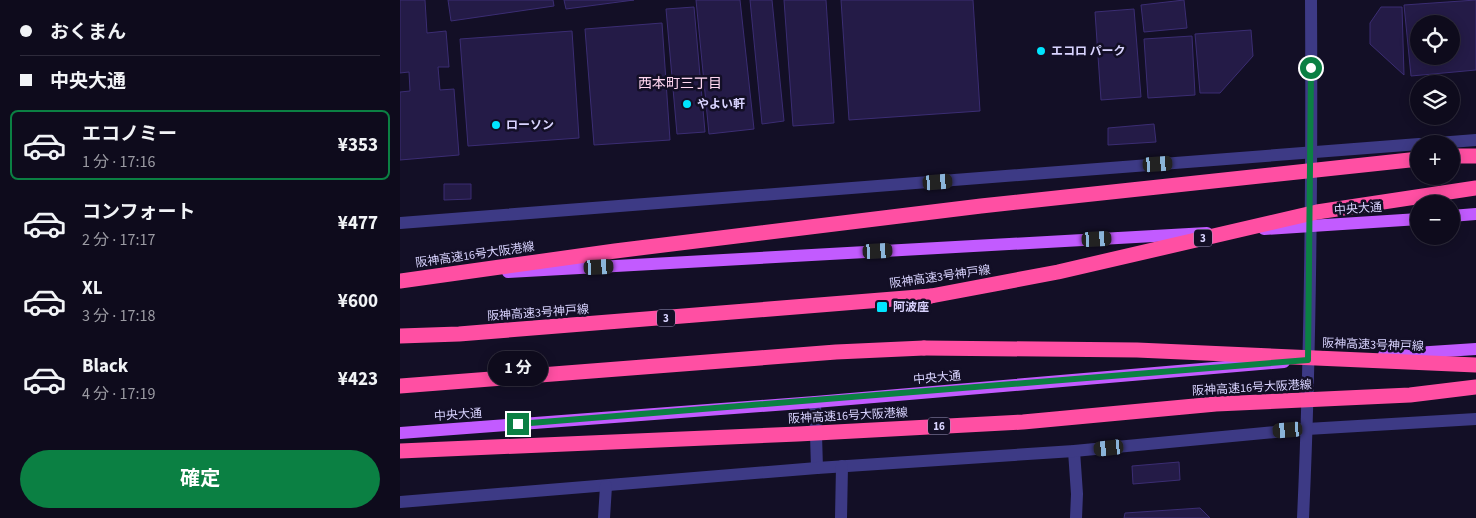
<!DOCTYPE html>
<html lang="ja">
<meta charset="utf-8">
<style>
body{margin:0;font-family:"Source Sans 3","Noto Sans JP",sans-serif;background:#171425;color:#f1f3f6;height:100vh;display:flex;flex-direction:column;font-size:19px;white-space:nowrap}
*{box-sizing:border-box;margin:0}
p{font-size:16px;color:#9b9ba3}
.icon{flex:none;width:28px;height:28px;fill:none;stroke:currentColor;stroke-width:2;stroke-linecap:round;stroke-linejoin:round}
.map{position:relative;flex:1;overflow:hidden}
.side{display:flex;flex-direction:column;background:#0e0b1c;width:400px}
.side>*{flex:none}
.hud{display:grid;align-content:center;height:110px;padding:0 20px;background:#0e0b1c}
.buttons{position:absolute;left:1010px;top:15px;display:grid;gap:10px}
.buttons a{display:grid;place-items:center;width:50px;height:50px;border-radius:50%;background:#0e0b1c;box-shadow:0 2px 12px #0003,0 0 0 1px #2e2b3b;font-size:25px}
.end{position:absolute;width:22px;height:22px;margin:-11px;border:6px solid #0b8043;background:#fff;box-shadow:0 0 0 2px #fff}
.from{border-radius:50%}
.bubble{position:absolute;height:35px;border-radius:18px;background:#0e0b1c;box-shadow:0 2px 12px #0003,0 0 0 1px #2e2b3b;font-size:16px;font-weight:700;line-height:35px;text-align:center}
.car{position:absolute;width:15px;height:30px;margin:-15px -8px;border-radius:6px;box-shadow:0 0 4px 1px #0007;background:linear-gradient(#222 24%,#8ab4d8 0 40%,#222 0 76%,#8ab4d8 0 86%,#222 0)}
.hud b{display:flex;align-items:center;gap:18px;height:48px;font-size:19px}
.hud b+b{border-top:1px solid #2e2b3b}
.hud i{width:12px;height:12px;background:#f1f3f6}
ul{padding:0;list-style:none}
li{display:flex;align-items:center;gap:15px;height:70px;margin:0 10px 8px;padding:0 10px;border:2px solid transparent;border-radius:8px}
li div{flex:1}
li b{display:block;font-size:19px}
li em{font-style:normal;font-weight:700}
li.current{border-color:#0b8043}
li>.icon{width:45px;height:45px;stroke-width:1.5}
.action{display:flex;gap:10px;margin-top:auto;padding:10px 20px}
.action a{flex:1;height:58px;border-radius:30px;background:#0b8043;color:#fff;font-size:20px;font-weight:700;line-height:58px;text-align:center}
main{display:flex;flex:1;min-height:0}
.map>svg:first-child{display:block}
.building{fill:#241b47;stroke:#3b2d73;fill-rule:evenodd}
.lines{fill:none;stroke-linecap:round;stroke-linejoin:round}
.minor{stroke:#3d3a85;stroke-width:12}
.major{stroke:#c25bff;stroke-width:12}
.highway{stroke:#ff4fa3;stroke-width:15}
.highway-bridge{stroke:#ff4fa3;stroke-width:15}
.route{stroke:#0b8043;stroke-width:6}
.poi-dot{fill:#00e5ff;stroke:#130f26;stroke-width:2}
.labels{text-anchor:middle;dominant-baseline:central;stroke-width:5;stroke-linejoin:round;paint-order:stroke}
.shield{fill:#130f26;stroke:#9e99be;stroke-width:1}
.shield-label{font-size:11px;font-weight:bold;fill:#d9d4ff}
.poi-label{font-size:12px;font-weight:bold;fill:#d9d4ff;stroke:#130f26;text-anchor:start}
.street-label{font-size:12px;fill:#d9d4ff;stroke:#130f26}
.neighbourhood-label{font-size:14px;fill:#ffd6f0;stroke:#130f26}
</style>
<main>
<section class="side">
<div class="hud">
<b><i class="from"></i>おくまん</b>
<b><i></i>中央大通</b>
</div>
<ul>
<li class="current"><svg class="icon" aria-label="car" viewBox="0 0 24 24"><path d="M5 17H2v-5l4-1 3-4h7l3 4 3 1v5h-3M9 17h6M6 11h13"/><circle cx="7" cy="17" r="2"/><circle cx="17" cy="17" r="2"/></svg><div><b>エコノミー</b><p>1 分 · 17:16</p></div><em>¥353</em></li>
<li><svg class="icon" aria-label="car" viewBox="0 0 24 24"><path d="M5 17H2v-5l4-1 3-4h7l3 4 3 1v5h-3M9 17h6M6 11h13"/><circle cx="7" cy="17" r="2"/><circle cx="17" cy="17" r="2"/></svg><div><b>コンフォート</b><p>2 分 · 17:17</p></div><em>¥477</em></li>
<li><svg class="icon" aria-label="car" viewBox="0 0 24 24"><path d="M5 17H2v-5l4-1 3-4h7l3 4 3 1v5h-3M9 17h6M6 11h13"/><circle cx="7" cy="17" r="2"/><circle cx="17" cy="17" r="2"/></svg><div><b>XL</b><p>3 分 · 17:18</p></div><em>¥600</em></li>
<li><svg class="icon" aria-label="car" viewBox="0 0 24 24"><path d="M5 17H2v-5l4-1 3-4h7l3 4 3 1v5h-3M9 17h6M6 11h13"/><circle cx="7" cy="17" r="2"/><circle cx="17" cy="17" r="2"/></svg><div><b>Black</b><p>4 分 · 17:19</p></div><em>¥423</em></li>
</ul>
<div class="action"><a>確定</a></div>
</section>
<div class="map">
<svg width="1076" height="518" viewBox="0 0 1076 518">
<rect width="100%" height="100%" fill="#130f26"/>
<!-- building -->
<g class="building">
<path d="M 0,0 L 25,0 L 27,33 L 46,31 L 49,67 L 38,67 L 40,90 L 54,89 L 59,155 L 0,160 L 0,92 L 10,91 L 9,72 L 0,73 Z"/>
<path d="M 48,0 L 153,0 L 154,6 L 51,21 Z"/>
<path d="M 164,0 L 234,0 L 166,9 Z"/>
<path d="M 296,0 L 340,0 L 354,129 L 309,134 Z"/>
<path d="M 350,0 L 372,0 L 384,121 L 362,124 Z"/>
<path d="M 384,0 L 426,0 L 434,123 L 393,126 Z"/>
<path d="M 441,0 L 573,0 L 580,111 L 449,120 Z"/>
<path d="M 784,0 L 787,28 L 744,32 L 741,5 Z"/>
<path d="M 1076,0 L 1076,70 L 1011,76 L 1004,5 ZM 1019,24 L 1051,24 L 1051,56 L 1019,56 Z"/>
<path d="M 294,7 L 305,132 L 277,134 L 266,9 Z"/>
<path d="M 981,7 L 1002,7 L 1004,75 L 970,44 L 970,23 Z"/>
<path d="M 734,9 L 741,97 L 701,100 L 695,12 Z"/>
<path d="M 262,23 L 270,140 L 194,145 L 185,29 Z"/>
<path d="M 851,30 L 853,56 L 820,93 L 800,93 L 795,34 Z"/>
<path d="M 172,31 L 179,138 L 68,146 L 60,39 Z"/>
<path d="M 792,36 L 795,95 L 748,98 L 744,39 Z"/>
<path d="M 754,124 L 756,142 L 708,145 L 708,128 Z"/>
<path d="M 44,184 L 71,184 L 71,199 L 44,200 Z"/>
<path d="M 779,462 L 780,480 L 733,484 L 732,466 Z"/>
<path d="M 800,508 L 810,518 L 724,518 L 725,513 Z"/>
</g>
<g class="lines">
<!-- minor -->
<g class="minor">
<path d="M 1025,144 L 1076,140"/>
<path d="M 0,223 L 1019,144"/>
<path d="M 415,402 L 417,468"/>
<path d="M 674,451 L 677,494 L 676,518"/>
<path d="M 0,502 L 417,468 L 674,451 L 907,429 L 1076,419"/>
<path d="M 204,518 L 206,486"/>
<path d="M 441,518 L 442,466"/>
<path d="M 903,518 C 911,346 912,173 911,0"/>
</g>
<!-- major -->
<g class="major">
<path d="M 1051,216 L 1076,214"/>
<path d="M 864,229 L 1019,219"/>
<path d="M 108,272 L 807,233"/>
<path d="M 984,355 L 1076,349"/>
<path d="M 0,433 L 415,402 L 884,362"/>
</g>
<!-- highway -->
<g class="highway">
<path d="M 1051,156 L 1076,156"/>
<path d="M 0,336 L 59,334 L 531,296"/>
<path d="M 0,386 L 436,352 L 524,348"/>
</g>
<!-- highway-bridge -->
<g class="highway-bridge">
<path d="M 0,281 L 215,251 L 581,206 L 1019,159"/>
<path d="M 531,296 L 658,272 L 917,212 L 1076,188"/>
<path d="M 524,348 L 737,350 L 1076,365"/>
<path d="M 0,451 L 398,434 L 623,422 L 816,404 L 1010,395 L 1076,387"/>
</g>
</g>
<g class="lines">
<!-- route -->
<path class="route" d="M 118,424 L 908,360 L 911,68"/>
</g>
<!-- markers -->
<g class="poi-dot">
<circle cx="641" cy="51" r="5"/>
<circle cx="287" cy="104" r="5"/>
<circle cx="96" cy="125" r="5"/>
<rect x="476" y="301" width="12" height="12" rx="2.5"/>
</g>
<g class="labels">
<!-- shield labels -->
<g class="shield">
<rect x="794" y="229.5" width="18" height="17" rx="4"/>
<rect x="257" y="309.5" width="18" height="17" rx="4"/>
<rect x="528" y="417.5" width="22" height="17" rx="4"/>
</g>
<g class="shield-label">
<text x="803" y="238">3</text>
<text x="266" y="318">3</text>
<text x="539" y="426">16</text>
</g>
<!-- poi labels -->
<g class="poi-label">
<text x="651" y="51">エコロ パーク</text>
<text x="297" y="104">やよい軒</text>
<text x="106" y="125">ローソン</text>
<text x="493" y="307">阿波座</text>
</g>
<!-- street labels -->
<g class="street-label">
<text transform="translate(958 209) rotate(-4)">中央大通</text>
<text transform="translate(75 255) rotate(-8)">阪神高速16号大阪港線</text>
<text transform="translate(540 277) rotate(-8)">阪神高速3号神戸線</text>
<text transform="translate(138 313) rotate(-4)">阪神高速3号神戸線</text>
<text transform="translate(973 345) rotate(2)">阪神高速3号神戸線</text>
<text transform="translate(537 378) rotate(-5)">中央大通</text>
<text transform="translate(852 388) rotate(-3)">阪神高速16号大阪港線</text>
<text transform="translate(58 415) rotate(-4)">中央大通</text>
<text transform="translate(448 416) rotate(-3)">阪神高速16号大阪港線</text>
</g>
<!-- neighbourhood labels -->
<g class="neighbourhood-label">
<text x="280" y="84">西本町三丁目</text>
</g>
</g>
</svg>
<div class="buttons">
<a><svg class="icon" aria-label="locate" viewBox="0 0 24 24"><circle cx="12" cy="12" r="6"/><path d="M12 2v4M12 18v4M2 12h4M18 12h4"/></svg></a>
<a><svg class="icon" aria-label="layers" viewBox="0 0 24 24"><path d="M12 4l9 5-9 5-9-5zM3 14l9 5 9-5"/></svg></a>
<a>+</a>
<a>−</a>
</div>
<i class="end from" style="left:911px;top:68px"></i>
<i class="end" style="left:118px;top:424px"></i>
<div class="bubble" style="left:88px;top:351px;width:60px">1 分</div>
<i class="car" style="left:758px;top:164px;rotate:86deg"></i>
<i class="car" style="left:538px;top:182px;rotate:85deg"></i>
<i class="car" style="left:697px;top:239px;rotate:87deg"></i>
<i class="car" style="left:478px;top:251px;rotate:87deg"></i>
<i class="car" style="left:199px;top:267px;rotate:87deg"></i>
<i class="car" style="left:888px;top:430px;rotate:265deg"></i>
<i class="car" style="left:709px;top:448px;rotate:264deg"></i>
</div>
</main>
